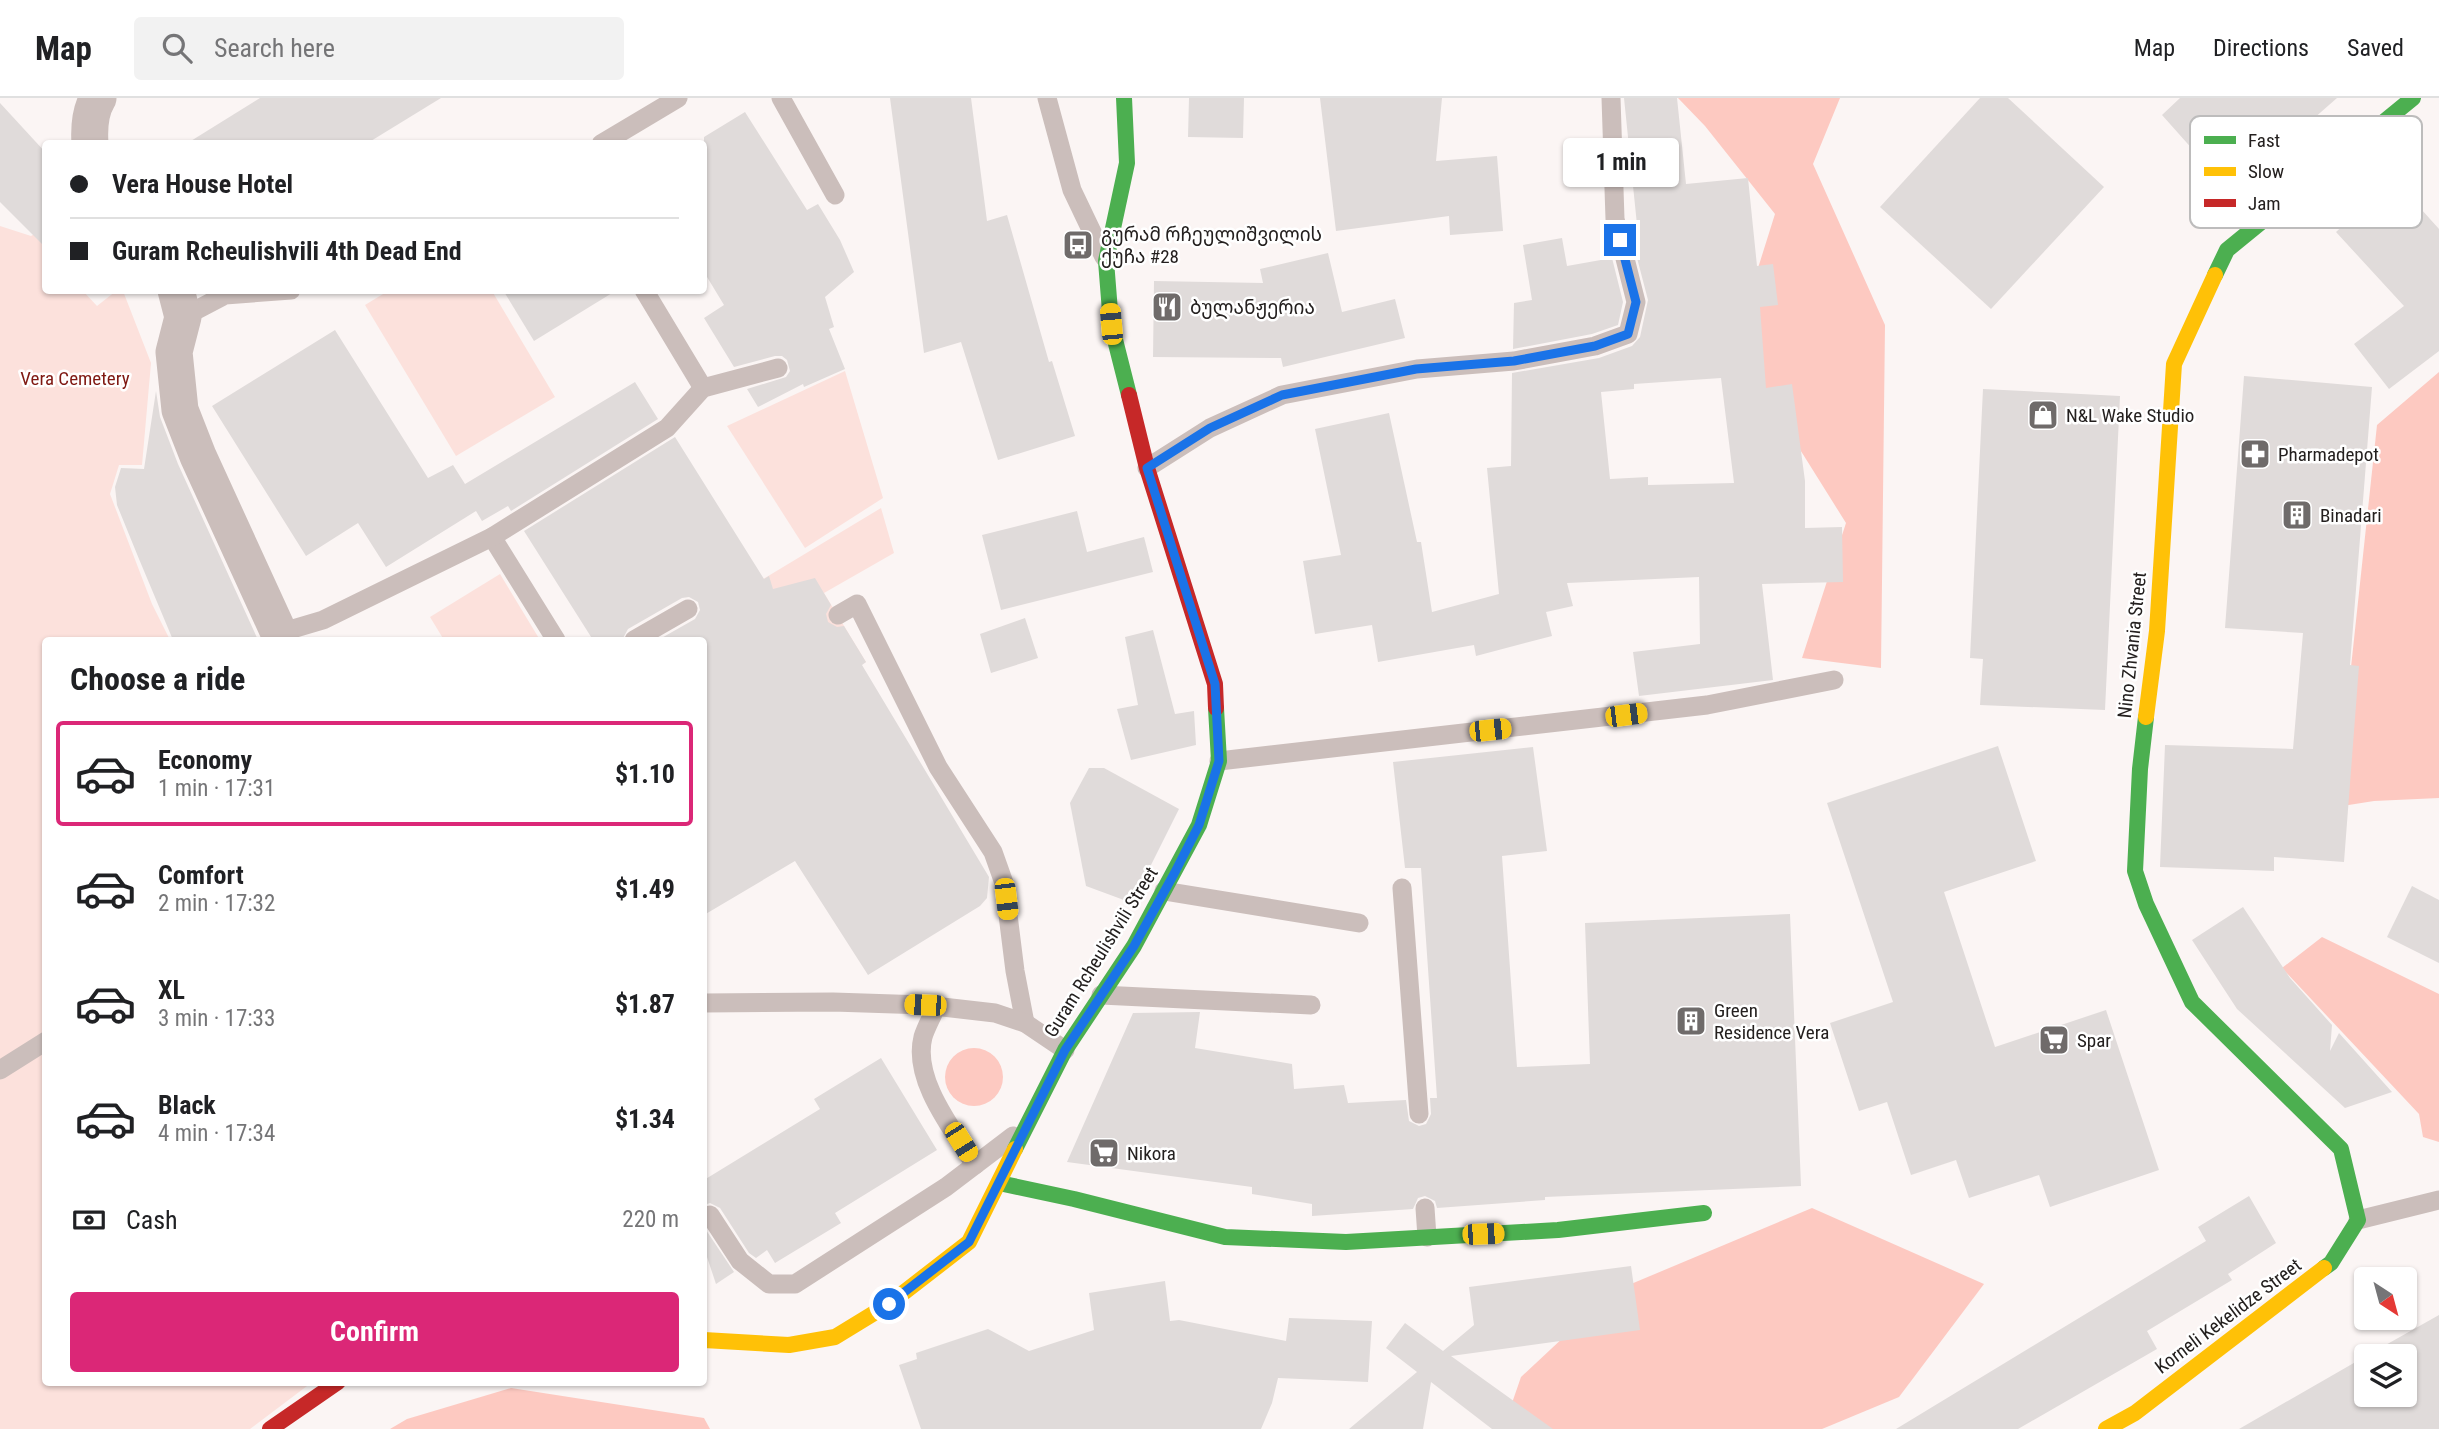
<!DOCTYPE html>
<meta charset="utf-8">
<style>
body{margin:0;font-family:"Roboto Condensed","Noto Sans Georgian",sans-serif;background:#f2f2f2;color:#202124;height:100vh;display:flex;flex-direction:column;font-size:26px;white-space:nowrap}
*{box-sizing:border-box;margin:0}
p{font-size:23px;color:#757577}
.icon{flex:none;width:38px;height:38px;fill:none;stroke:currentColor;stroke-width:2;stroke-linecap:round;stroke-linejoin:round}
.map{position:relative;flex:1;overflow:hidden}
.side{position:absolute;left:42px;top:539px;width:665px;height:749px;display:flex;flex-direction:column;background:#fff;border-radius:7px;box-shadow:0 2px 5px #0004}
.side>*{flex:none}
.hud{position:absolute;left:42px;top:42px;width:665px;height:154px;border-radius:7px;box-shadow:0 2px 5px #0004;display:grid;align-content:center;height:154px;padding:0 28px;background:#fff}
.needle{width:46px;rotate:144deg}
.controls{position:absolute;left:2354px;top:1169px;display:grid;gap:14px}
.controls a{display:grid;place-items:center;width:63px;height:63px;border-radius:7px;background:#fff;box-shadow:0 2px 5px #0004;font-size:35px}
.end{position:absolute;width:32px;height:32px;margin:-16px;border:9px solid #1a73e8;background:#fff;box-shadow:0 0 0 4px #fff}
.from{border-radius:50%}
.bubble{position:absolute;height:49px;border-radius:7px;background:#fff;box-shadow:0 2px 5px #0004;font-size:23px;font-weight:700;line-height:49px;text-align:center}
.car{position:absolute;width:21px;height:42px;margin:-21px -10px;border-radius:9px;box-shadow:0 0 5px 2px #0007;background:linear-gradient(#f5c518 24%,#345 0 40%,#f5c518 0 76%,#345 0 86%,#f5c518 0)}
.hud b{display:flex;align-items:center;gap:24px;height:66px;font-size:26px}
.hud b+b{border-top:2px solid #e0e0e0}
.hud i{width:18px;height:18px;background:#202124}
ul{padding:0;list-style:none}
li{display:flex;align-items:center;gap:21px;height:105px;margin:0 14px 10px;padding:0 14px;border:4px solid transparent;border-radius:7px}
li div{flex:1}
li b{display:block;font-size:26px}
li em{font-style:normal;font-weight:700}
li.on{border-color:#db2777}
li>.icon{width:63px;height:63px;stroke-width:1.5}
h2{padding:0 28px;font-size:32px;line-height:84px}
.pay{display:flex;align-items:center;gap:18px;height:77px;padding:0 28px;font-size:26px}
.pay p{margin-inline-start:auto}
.cta{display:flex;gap:14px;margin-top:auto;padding:14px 28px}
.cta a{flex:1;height:80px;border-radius:7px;background:#db2777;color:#fff;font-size:28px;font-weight:700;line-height:80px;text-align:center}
header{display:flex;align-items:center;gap:42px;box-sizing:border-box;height:98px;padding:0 35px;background:#fff;border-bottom:2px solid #e0e0e0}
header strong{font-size:33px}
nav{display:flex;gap:38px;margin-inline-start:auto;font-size:24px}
.search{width:490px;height:63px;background:#f2f2f2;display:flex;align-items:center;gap:18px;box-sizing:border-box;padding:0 24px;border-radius:7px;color:#757577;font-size:26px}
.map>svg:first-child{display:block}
.green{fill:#fce1dc}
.forest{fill:#fdc9c1}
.building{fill:#e0dbda;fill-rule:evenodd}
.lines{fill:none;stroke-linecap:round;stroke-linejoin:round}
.lane{stroke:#cbbebb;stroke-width:19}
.street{stroke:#cbbebb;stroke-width:37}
.fast{stroke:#4caf50;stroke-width:16}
.slow{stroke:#ffc107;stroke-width:16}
.jam{stroke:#c62828;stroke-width:16}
.route{stroke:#1a73e8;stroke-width:9}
.labels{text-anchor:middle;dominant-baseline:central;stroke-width:5;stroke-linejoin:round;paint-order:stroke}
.poi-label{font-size:19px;fill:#24201f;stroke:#fff;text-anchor:start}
.park-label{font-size:19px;fill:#7f1812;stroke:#fff}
.street-label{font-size:19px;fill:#24201f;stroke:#fff}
.key{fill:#fff;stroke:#bdbcbc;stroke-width:2}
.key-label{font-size:19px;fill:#24201f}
</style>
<header>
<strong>Map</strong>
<div class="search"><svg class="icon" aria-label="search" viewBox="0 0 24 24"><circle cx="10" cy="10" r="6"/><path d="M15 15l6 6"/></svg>Search here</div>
<nav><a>Map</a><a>Directions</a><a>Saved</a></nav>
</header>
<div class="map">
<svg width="2439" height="1331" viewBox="0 0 2439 1331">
<rect width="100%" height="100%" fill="#fbf5f4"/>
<!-- green -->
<g class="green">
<path d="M 0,128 L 31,138 L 45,130 L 46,192 L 83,193 L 97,208 L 116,193 L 123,193 L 151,265 L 142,367 L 119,367 L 110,396 L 152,506 L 170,542 L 46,542 L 46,1284 L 311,1285 L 250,1331 L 0,1331 Z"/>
<path d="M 388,193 L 492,193 L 555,299 L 456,358 L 365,207 Z"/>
<path d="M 845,273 L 883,400 L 805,450 L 727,328 Z"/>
<path d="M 881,410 L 894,455 L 824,495 L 866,564 L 704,662 L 704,542 L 662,542 Z"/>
<path d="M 500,476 L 540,542 L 444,542 L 430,519 Z"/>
</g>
<!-- forest -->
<g class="forest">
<path d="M 1678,0 L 1840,0 L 1813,66 L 1885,227 L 1881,570 L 1802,560 L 1846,425 L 1784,326 L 1726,272 L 1775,116 L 1705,28 Z"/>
<path d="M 2439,274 L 2439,700 L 2374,703 L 2336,709 L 2377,327 Z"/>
<path d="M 2322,839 L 2439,896 L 2439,1044 L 2423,1039 L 2419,1016 L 2282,870 Z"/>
<circle cx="974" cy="979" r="29"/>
<path d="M 1812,1110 L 1984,1186 L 1899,1299 L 1822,1331 L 1503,1331 L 1521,1279 L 1612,1194 Z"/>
<path d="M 511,1290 L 704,1320 L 710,1331 L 390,1331 L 407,1321 Z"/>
</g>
<!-- building -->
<g class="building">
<path d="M 260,0 L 441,0 L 366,46 L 186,46 Z"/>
<path d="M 890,0 L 971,0 L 987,123 L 1007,117 L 1049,264 L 1052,263 L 1075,338 L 998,362 L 961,244 L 924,255 Z"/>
<path d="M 1189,0 L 1244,0 L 1243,40 L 1188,39 Z"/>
<path d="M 1320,0 L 1442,0 L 1436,63 L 1497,58 L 1503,133 L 1450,137 L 1449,118 L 1336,133 Z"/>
<path d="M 1624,0 L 1677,0 L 1686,86 L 1748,80 L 1757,168 L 1773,166 L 1778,207 L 1760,209 L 1766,290 L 1792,286 L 1805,383 L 1805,430 L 1842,429 L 1843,484 L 1762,486 L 1773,582 L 1639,598 L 1633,554 L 1700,546 L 1699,479 L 1567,485 L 1573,508 L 1546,514 L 1552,538 L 1476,558 L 1474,547 L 1378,564 L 1372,527 L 1315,536 L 1303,463 L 1341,457 L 1315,331 L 1389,315 L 1417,444 L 1421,444 L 1432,514 L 1499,496 L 1487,370 L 1511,368 L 1512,275 L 1599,260 L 1632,248 L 1640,239 L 1648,202 L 1636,156 L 1640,156 ZM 1721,280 L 1734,385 L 1648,387 L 1648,379 L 1610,381 L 1601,294 L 1634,291 L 1634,286 Z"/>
<path d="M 1980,0 L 2008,0 L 2104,89 L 1991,211 L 1880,109 Z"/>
<path d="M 2180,0 L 2337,0 L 2247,79 L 2228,57 L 2211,72 L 2162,17 Z"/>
<path d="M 0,5 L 46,55 L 46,150 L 0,104 Z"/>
<path d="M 745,14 L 807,112 L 818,106 L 840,142 L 854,174 L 825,199 L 834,229 L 829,231 L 845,271 L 804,289 L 803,286 L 758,309 L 747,291 L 786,279 L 790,273 L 787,262 L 782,258 L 775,258 L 734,269 L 704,220 L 724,207 L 704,174 L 704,39 Z"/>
<path d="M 2394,81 L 2439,131 L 2439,253 L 2389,291 L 2354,246 L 2404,208 L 2336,134 Z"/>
<path d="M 1562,140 L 1567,168 L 1612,160 L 1623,204 L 1618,227 L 1592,236 L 1513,251 L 1514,205 L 1532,202 L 1523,147 Z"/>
<path d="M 1328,155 L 1342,214 L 1395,201 L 1405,240 L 1283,269 L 1281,260 L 1153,259 L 1154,183 L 1263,185 L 1260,171 Z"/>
<path d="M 503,192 L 617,192 L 534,243 Z"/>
<path d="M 335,232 L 428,380 L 453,367 L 465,386 L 635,284 L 658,321 L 511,413 L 508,408 L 482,423 L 476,413 L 386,469 L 358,425 L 306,458 L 212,308 Z"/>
<path d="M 2244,278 L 2372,289 L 2350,567 L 2359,568 L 2344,764 L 2274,759 L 2274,773 L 2160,769 L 2165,647 L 2293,651 L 2303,535 L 2225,530 Z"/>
<path d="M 1983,291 L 2120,298 L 2105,612 L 1980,607 L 1983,561 L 1970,560 Z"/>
<path d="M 156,293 L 160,319 L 178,366 L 258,542 L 173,542 L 139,461 L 117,407 L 115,389 L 121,370 L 144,371 Z"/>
<path d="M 675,339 L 764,481 L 769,478 L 773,491 L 815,480 L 831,507 L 826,516 L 828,524 L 837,529 L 844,528 L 866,564 L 862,567 L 989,779 L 987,800 L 980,808 L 868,877 L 795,763 L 704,817 L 704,542 L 658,542 L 695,521 L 700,512 L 698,504 L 689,499 L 682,500 L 628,531 L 622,542 L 593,542 L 524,433 Z"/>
<path d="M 1077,413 L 1087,454 L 1144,439 L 1153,474 L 1001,512 L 982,437 Z"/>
<path d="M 1025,520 L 1038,560 L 991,575 L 980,536 Z"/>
<path d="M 1153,532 L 1175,616 L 1194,613 L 1196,647 L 1131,662 L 1117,611 L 1138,607 L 1125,539 Z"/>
<path d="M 1998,648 L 2036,763 L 1944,794 L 1995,949 L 2106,912 L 2159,1072 L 2050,1109 L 2039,1077 L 1969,1100 L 1956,1062 L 1911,1077 L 1887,1004 L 1859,1013 L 1830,925 L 1893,904 L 1827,705 Z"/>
<path d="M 1533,649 L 1547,753 L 1502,758 L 1517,969 L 1590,966 L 1585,825 L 1790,816 L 1801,1088 L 1545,1099 L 1545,1102 L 1437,1110 L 1435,1103 L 1425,1098 L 1418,1100 L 1413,1111 L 1312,1118 L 1312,1106 L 1252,1096 L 1252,1089 L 1067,1064 L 1133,915 L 1200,914 L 1195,950 L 1292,966 L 1294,991 L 1344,987 L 1348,1005 L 1406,1002 L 1409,1023 L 1419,1028 L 1426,1026 L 1431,1016 L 1430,1000 L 1437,1000 L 1421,770 L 1405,770 L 1393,664 Z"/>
<path d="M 1089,670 L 1104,670 L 1179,711 L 1132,805 L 1086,788 L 1070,705 Z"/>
<path d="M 2412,788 L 2439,802 L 2439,865 L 2387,839 Z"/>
<path d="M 2243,809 L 2290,880 L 2332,927 L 2330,953 L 2339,935 L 2392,994 L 2345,1010 L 2237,911 L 2192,842 Z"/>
<path d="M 881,960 L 937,1052 L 835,1115 L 841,1125 L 775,1165 L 767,1152 L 756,1160 L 749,1155 L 720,1110 L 710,1105 L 704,1107 L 704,1082 L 820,1011 L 814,1001 Z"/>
<path d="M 2249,1098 L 2276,1145 L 2228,1176 L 2232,1182 L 2147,1233 L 2157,1251 L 2018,1331 L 1896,1331 L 2206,1143 L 2198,1129 Z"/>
<path d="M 704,1129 L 734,1174 L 716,1186 L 704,1150 Z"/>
<path d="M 1631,1168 L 1640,1232 L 1451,1258 L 1553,1331 L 1492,1331 L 1431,1284 L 1423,1331 L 1349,1331 L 1417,1274 L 1386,1250 L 1405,1225 L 1443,1253 L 1474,1227 L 1469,1189 Z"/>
<path d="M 1165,1183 L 1170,1223 L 1179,1222 L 1286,1243 L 1289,1220 L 1372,1223 L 1368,1284 L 1278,1280 L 1272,1305 L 1261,1331 L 921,1331 L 899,1267 L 917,1261 L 916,1255 L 988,1231 L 1029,1253 L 1094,1232 L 1089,1195 Z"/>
<path d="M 2439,1217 L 2439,1331 L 2239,1331 L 2366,1258 L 2366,1297 L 2404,1297 L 2404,1258 L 2366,1258 Z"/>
</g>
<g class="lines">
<!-- lane -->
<g class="lane">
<path d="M 781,0 L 835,97"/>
<path d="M 1047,0 L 1072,92 L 1104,159"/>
<path d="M 601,46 L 678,0"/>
<path d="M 644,192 L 703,290"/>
<path d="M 183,219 L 225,197 L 291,192"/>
<path d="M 1147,370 L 1210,330 L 1282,297 L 1417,271 L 1514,263 L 1595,248 L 1628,236 L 1636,204 L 1615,121 L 1611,0"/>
<path d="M 492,439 L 556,542"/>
<path d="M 838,517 L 857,506 L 938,669 L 993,754 L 1004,785 L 1015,873 L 1025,925"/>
<path d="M 279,535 L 323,522 L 492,439 L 667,330 L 703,290 L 778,270"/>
<path d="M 634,542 L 688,511"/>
<path d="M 1219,663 L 1707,607 L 1834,582"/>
<path d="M 1402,790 L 1419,1016"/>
<path d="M 1164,793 L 1359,825"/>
<path d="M 1101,897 L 1311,907"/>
<path d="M 704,905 L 833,904 L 925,907 L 995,915 L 1025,925 L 1065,952"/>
<path d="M 936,909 C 932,919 926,929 923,939 C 912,982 954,1033 975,1067"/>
<path d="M 0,972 L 46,943"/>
<path d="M 1425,1110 L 1427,1139"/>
<path d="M 710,1117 L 740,1163 L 769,1186 L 795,1186 L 946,1089 L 1013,1038"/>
<path d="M 2358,1122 L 2439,1102"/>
</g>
<!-- street -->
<g class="street">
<path d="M 90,46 C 89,31 90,13 98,0"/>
<path d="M 176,192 L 183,219 L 174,254 L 180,312 L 198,358 L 279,535 L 279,542"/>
</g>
<!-- fast -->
<g class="fast">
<path d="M 1124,0 L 1127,65 L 1106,163 L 1111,226 L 1129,297"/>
<path d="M 2215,177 L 2227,152 L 2413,0"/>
<path d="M 2146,619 L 2140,671 L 2135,773 L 2146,806 L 2192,904 L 2341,1051 L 2358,1122 L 2331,1165 L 2324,1170"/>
<path d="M 1015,1051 L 1065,952 L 1134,848 L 1199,727 L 1219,663 L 1216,610"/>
<path d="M 999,1085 L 1074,1101 L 1225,1139 L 1346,1144 L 1558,1132 L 1704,1115"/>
</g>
<!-- slow -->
<g class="slow">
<path d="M 2146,619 L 2157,533 L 2174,266 L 2215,177"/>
<path d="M 704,1242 L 789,1247 L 835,1239 L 889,1206 L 969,1144 L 1015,1051"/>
<path d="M 2106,1331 L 2135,1315 L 2324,1170"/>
</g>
<!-- jam -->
<g class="jam">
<path d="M 1129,297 L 1147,370 L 1215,586 L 1216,610"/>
<path d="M 270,1331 L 338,1284"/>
</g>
</g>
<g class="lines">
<!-- route -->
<path class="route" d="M 889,1206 L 969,1144 L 1065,952 L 1134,848 L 1174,776 L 1199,727 L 1219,663 L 1215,586 L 1147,370 L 1210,330 L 1282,297 L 1416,271 L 1514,263 L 1595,248 L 1628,236 L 1636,204 L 1620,142"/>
</g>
<!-- icons -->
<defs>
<g id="bus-square" transform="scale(1.575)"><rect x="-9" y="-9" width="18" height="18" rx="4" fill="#6f6b6a" stroke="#fff"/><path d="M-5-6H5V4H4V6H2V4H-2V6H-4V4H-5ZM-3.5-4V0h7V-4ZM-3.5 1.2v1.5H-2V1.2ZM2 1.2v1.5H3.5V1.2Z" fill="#fff"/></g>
<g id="restaurant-square" transform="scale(1.575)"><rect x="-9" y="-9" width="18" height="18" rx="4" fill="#6f6b6a" stroke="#fff"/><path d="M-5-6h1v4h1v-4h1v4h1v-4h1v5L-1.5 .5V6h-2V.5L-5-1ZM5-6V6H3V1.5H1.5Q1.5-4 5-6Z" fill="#fff"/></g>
<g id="shop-square" transform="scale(1.575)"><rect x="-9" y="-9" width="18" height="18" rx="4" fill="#6f6b6a" stroke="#fff"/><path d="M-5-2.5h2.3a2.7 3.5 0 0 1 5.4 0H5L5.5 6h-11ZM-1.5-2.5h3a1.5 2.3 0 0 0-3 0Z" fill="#fff"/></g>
<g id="pharmacy-square" transform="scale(1.575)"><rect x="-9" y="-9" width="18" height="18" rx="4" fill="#6f6b6a" stroke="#fff"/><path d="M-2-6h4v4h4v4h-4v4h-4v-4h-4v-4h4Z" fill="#fff"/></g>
<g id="building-square" transform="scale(1.575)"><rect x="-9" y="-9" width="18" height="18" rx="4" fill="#6f6b6a" stroke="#fff"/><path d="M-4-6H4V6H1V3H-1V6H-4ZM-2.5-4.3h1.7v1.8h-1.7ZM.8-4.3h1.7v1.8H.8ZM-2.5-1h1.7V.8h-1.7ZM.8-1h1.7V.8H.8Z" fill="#fff"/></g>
<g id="supermarket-square" transform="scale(1.575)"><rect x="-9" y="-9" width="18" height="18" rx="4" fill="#6f6b6a" stroke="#fff"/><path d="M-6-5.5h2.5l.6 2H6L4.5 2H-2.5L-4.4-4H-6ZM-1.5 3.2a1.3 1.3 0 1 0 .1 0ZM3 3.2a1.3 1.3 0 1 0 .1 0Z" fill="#fff"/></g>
</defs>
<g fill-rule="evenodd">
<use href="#bus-square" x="1078" y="147"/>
<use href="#restaurant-square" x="1167" y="209"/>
<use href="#shop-square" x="2043" y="317"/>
<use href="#pharmacy-square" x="2255" y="356"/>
<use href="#building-square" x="2297" y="417"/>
<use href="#building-square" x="1691" y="923"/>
<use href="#supermarket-square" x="2054" y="942"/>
<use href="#supermarket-square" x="1104" y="1055"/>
</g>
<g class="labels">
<!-- poi labels -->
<g class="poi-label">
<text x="1101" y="136">გურამ რჩეულიშვილის<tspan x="1101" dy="22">ქუჩა #28</tspan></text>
<text x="1190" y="209">ბულანჟერია</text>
<text x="2066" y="317">N&amp;L Wake Studio</text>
<text x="2278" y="356">Pharmadepot</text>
<text x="2320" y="417">Binadari</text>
<text x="1714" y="912">Green<tspan x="1714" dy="22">Residence Vera</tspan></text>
<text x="2077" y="942">Spar</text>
<text x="1127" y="1055">Nikora</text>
</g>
<!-- park labels -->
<g class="park-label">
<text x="75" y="280">Vera Cemetery</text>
</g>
<!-- street labels -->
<g class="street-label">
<text transform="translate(2132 547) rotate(-84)">Nino Zhvania Street</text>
<text transform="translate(1101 854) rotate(-58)">Guram Rcheulishvili Street</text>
<text transform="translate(2228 1218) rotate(-37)">Korneli Kekelidze Street</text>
</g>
</g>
<!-- legend -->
<rect x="2190" y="18" width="232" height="112" rx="10" class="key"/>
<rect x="2204" y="38" width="32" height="8" fill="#4caf50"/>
<rect x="2204" y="69" width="32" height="9" fill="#ffc107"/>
<rect x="2204" y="101" width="32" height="8" fill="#c62828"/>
<g class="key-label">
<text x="2248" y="49">Fast</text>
<text x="2248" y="80">Slow</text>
<text x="2248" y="112">Jam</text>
</g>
</svg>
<div class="controls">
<a><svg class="needle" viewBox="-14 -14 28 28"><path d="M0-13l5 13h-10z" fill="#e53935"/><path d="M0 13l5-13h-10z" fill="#757577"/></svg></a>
<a><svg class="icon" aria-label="layers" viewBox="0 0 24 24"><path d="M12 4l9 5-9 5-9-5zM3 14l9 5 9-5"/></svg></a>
</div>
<i class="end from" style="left:889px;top:1206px"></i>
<i class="end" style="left:1620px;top:142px"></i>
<div class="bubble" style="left:1563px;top:40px;width:116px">1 min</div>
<i class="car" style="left:1111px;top:226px;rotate:355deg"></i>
<i class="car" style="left:1626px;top:617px;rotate:83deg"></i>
<i class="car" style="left:1490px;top:632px;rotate:84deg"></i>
<i class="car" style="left:1006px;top:801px;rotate:173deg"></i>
<i class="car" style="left:925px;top:907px;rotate:272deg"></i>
<i class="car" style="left:961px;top:1044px;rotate:148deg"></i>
<i class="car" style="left:1483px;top:1136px;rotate:88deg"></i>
<div class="hud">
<b><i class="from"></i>Vera House Hotel</b>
<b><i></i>Guram Rcheulishvili 4th Dead End</b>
</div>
<section class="side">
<h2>Choose a ride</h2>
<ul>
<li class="on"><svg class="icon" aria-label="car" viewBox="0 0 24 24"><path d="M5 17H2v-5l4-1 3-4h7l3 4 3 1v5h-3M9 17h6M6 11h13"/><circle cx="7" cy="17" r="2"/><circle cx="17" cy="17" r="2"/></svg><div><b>Economy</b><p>1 min · 17:31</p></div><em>$1.10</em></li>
<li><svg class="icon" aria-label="car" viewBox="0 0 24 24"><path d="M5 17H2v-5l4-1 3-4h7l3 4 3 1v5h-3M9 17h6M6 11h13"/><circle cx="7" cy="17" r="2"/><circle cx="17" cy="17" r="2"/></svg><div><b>Comfort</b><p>2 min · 17:32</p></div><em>$1.49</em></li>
<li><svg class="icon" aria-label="car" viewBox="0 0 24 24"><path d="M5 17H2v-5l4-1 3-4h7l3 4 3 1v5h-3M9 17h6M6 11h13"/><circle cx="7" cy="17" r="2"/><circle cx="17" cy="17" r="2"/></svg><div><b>XL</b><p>3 min · 17:33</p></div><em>$1.87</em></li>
<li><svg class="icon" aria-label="car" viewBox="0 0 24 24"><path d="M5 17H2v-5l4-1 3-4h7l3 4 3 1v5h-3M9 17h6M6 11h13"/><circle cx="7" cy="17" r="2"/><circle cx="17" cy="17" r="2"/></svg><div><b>Black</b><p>4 min · 17:34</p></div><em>$1.34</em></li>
</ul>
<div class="pay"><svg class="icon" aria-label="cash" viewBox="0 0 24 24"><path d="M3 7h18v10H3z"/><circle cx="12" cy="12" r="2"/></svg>Cash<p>220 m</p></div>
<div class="cta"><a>Confirm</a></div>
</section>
</div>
